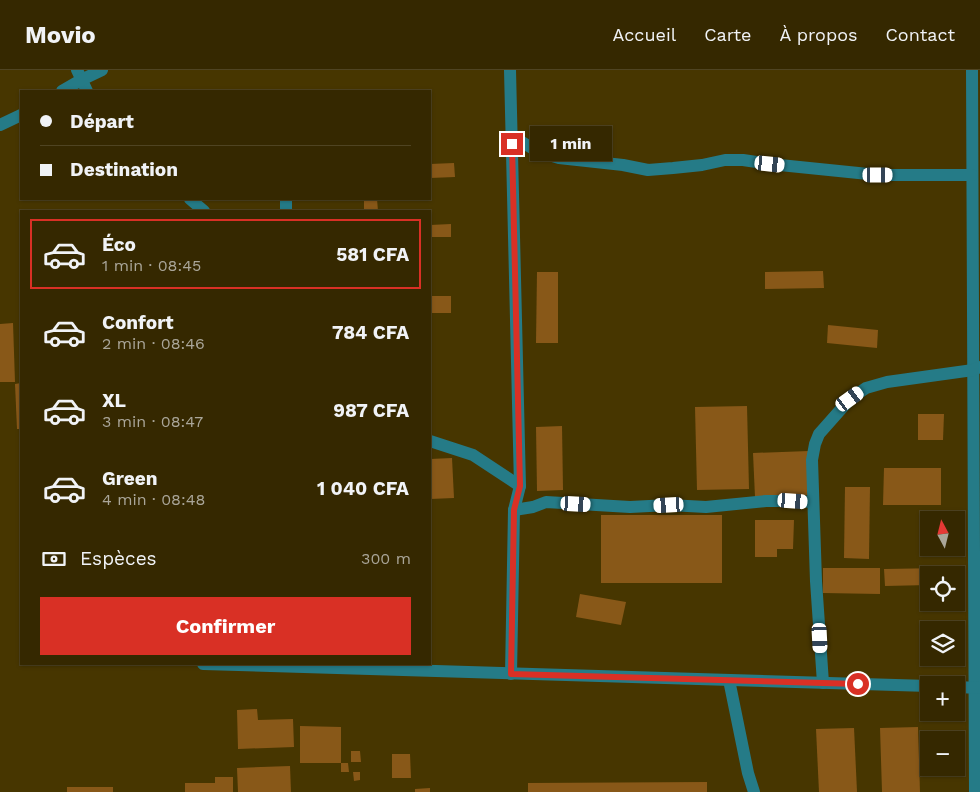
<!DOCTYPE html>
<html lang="fr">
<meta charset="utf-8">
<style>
body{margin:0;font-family:"Work Sans",sans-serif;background:#40340f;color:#f1f3f6;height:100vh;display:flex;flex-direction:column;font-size:19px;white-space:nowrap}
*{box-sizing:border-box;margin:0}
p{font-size:16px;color:#aaa699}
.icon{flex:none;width:28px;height:28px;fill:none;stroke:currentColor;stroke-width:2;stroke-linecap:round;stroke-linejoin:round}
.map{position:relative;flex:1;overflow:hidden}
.details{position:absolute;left:20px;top:140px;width:411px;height:455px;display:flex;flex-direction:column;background:#352800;border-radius:0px;box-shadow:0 1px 4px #0004,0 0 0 1px #4f4422}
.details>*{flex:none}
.banner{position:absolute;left:20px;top:20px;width:411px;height:110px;border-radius:0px;box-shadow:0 1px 4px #0004,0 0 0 1px #4f4422;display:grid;align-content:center;height:110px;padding:0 20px;background:#352800}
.needle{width:32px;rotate:353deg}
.buttons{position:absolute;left:920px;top:441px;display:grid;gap:10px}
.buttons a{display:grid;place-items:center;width:45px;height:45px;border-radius:0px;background:#352800;box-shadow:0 1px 4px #0004,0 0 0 1px #4f4422;font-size:25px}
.end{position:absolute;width:22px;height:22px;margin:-11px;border:6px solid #d93025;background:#fff;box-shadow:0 0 0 2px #fff}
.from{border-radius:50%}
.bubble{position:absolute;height:35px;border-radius:0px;background:#352800;box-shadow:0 1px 4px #0004,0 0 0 1px #4f4422;font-size:16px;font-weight:700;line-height:35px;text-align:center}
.car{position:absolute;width:15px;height:30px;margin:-15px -8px;border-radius:6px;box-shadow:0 0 4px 1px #0007;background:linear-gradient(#fff 24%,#345 0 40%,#fff 0 76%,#345 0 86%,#fff 0)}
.banner b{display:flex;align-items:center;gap:18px;height:48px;font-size:19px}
.banner b+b{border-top:1px solid #4f4422}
.banner i{width:12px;height:12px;background:#f1f3f6}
ul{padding:9px 0 0;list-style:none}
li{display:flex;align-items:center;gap:15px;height:70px;margin:0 10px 8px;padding:0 10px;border:2px solid transparent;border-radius:0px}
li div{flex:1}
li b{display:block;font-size:19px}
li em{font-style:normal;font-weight:700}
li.on{border-color:#d93025}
li>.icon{width:45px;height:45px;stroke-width:1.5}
.pay{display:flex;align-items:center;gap:12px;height:55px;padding:0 20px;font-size:19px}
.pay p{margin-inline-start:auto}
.action{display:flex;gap:10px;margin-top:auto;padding:10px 20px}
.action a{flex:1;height:58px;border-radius:0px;background:#d93025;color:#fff;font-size:20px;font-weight:700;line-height:58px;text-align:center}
header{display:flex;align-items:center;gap:30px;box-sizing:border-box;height:70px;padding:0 25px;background:#352800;border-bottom:1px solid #4f4422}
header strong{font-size:24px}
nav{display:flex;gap:28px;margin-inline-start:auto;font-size:18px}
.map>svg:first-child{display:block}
.building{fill:#885818}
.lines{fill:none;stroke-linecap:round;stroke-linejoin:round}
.minor{stroke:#257b87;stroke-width:12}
.route{stroke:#d93025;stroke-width:6}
</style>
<header>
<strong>Movio</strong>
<nav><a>Accueil</a><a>Carte</a><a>À propos</a><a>Contact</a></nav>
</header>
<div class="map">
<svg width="980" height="722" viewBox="0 0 980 722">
<rect width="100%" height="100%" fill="#473600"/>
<!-- building -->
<g class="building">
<path d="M 454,93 L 455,107 L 430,108 L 430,94 Z"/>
<path d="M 364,129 L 377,129 L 378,141 L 364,141 Z"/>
<path d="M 451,154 L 451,167 L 430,167 L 430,155 Z"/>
<path d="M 823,201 L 824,218 L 765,219 L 765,202 Z"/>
<path d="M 537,202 L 558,202 L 558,273 L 536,273 Z"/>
<rect x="430" y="226" width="21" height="17"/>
<path d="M 13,253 L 15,312 L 0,312 L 0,254 Z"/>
<path d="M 828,255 L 878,260 L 877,278 L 827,273 Z"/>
<path d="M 21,313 L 21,359 L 17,359 L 15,314 Z"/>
<path d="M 747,336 L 749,419 L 697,420 L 695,337 Z"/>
<path d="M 918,344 L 944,344 L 943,370 L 918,370 Z"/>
<path d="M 562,356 L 563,420 L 537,421 L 536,357 Z"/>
<path d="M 809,381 L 810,425 L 755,427 L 753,383 Z"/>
<path d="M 452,388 L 454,428 L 430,429 L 430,389 Z"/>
<path d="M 884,398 L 941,398 L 941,435 L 883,435 Z"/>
<path d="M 845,417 L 870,417 L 869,489 L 844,488 Z"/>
<rect x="601" y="445" width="121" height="68"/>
<path d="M 755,450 L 794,450 L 793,479 L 777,479 L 777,487 L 755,487 Z"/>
<path d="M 823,498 L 880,498 L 880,524 L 823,523 Z"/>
<path d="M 942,498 L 942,505 L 929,505 L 929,515 L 885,516 L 884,499 Z"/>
<path d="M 580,524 L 626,532 L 621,555 L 576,547 Z"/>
<path d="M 257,639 L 258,650 L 293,649 L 294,677 L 238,679 L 237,640 Z"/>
<path d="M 300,656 L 341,657 L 341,693 L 348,693 L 349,702 L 341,702 L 341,693 L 300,693 Z"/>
<path d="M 918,657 L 920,722 L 882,722 L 880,658 Z"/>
<path d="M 854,658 L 857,722 L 819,722 L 816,659 Z"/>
<path d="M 351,681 L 360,681 L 361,692 L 351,692 Z"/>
<path d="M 392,684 L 410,684 L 411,708 L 392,708 Z"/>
<path d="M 290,696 L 291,722 L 238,722 L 237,698 Z"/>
<path d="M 353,702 L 360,702 L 360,710 L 354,711 Z"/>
<path d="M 215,707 L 233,707 L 233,722 L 185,722 L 185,713 L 215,713 Z"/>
<path d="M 707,712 L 707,722 L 528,722 L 528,713 Z"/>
<rect x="67" y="717" width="46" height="5"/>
<path d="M 430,718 L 430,722 L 415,722 L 415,719 Z"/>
</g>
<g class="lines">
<!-- minor -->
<g class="minor">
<path d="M 77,0 L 87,21"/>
<path d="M 510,0 L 520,416 L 514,440 L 511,604"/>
<path d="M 972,0 L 975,722"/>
<path d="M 62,21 L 81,10 L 102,0"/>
<path d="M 0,55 L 21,45"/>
<path d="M 512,73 L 520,71 L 539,82 L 559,88 L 623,95 L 648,100 L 673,98 L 702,95 L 725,90 L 743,90 L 770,94 L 878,105 L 972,105"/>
<path d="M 190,129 L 204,141"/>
<path d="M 286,129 L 286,141"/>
<path d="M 430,371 L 473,385 L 520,416"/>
<path d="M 514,440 L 533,437 L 546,432 L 630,437 L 669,435 L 706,437 L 766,431 L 793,431 L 813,432"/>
<path d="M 203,594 L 929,616"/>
<path d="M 729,610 L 748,703 L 754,722"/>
<path d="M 823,613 L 816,511 L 812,390 L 815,374 L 819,364 L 850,329 L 866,318 L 887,312 L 973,300 L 980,297"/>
<path d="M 956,617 L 980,618"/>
</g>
</g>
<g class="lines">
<!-- route -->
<path class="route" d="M 512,74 L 520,416 L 514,440 L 511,604 L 858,614"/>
</g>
</svg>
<div class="buttons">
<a><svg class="needle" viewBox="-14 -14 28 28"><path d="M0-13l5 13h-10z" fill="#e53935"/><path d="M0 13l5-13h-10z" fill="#aaa699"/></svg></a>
<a><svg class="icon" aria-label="locate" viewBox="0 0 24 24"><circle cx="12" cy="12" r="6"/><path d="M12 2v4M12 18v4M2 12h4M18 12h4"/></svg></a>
<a><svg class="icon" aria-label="layers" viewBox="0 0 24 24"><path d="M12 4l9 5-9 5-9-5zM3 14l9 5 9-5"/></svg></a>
<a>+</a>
<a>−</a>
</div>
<i class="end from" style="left:858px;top:614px"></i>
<i class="end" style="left:512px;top:74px"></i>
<div class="bubble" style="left:530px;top:56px;width:82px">1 min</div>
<i class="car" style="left:770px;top:94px;rotate:96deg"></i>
<i class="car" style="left:878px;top:105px;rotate:90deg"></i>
<i class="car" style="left:850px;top:329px;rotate:54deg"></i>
<i class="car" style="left:793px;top:431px;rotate:94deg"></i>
<i class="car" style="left:576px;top:434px;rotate:93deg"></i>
<i class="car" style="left:669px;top:435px;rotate:267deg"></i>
<i class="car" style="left:820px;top:568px;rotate:177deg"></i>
<div class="banner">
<b><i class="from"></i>Départ</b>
<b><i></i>Destination</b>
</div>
<section class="details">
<ul>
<li class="on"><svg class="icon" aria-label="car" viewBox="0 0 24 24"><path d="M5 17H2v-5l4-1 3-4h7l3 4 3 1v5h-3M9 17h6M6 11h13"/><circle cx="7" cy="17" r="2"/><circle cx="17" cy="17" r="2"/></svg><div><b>Éco</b><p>1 min · 08:45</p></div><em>581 CFA</em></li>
<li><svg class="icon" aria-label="car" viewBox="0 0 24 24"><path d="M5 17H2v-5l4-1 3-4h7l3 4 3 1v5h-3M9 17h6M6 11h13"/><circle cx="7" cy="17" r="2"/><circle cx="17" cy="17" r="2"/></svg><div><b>Confort</b><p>2 min · 08:46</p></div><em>784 CFA</em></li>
<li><svg class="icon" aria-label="car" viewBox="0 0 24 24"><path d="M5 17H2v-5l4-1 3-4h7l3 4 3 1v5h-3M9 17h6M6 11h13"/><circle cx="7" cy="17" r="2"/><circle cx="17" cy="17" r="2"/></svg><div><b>XL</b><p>3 min · 08:47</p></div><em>987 CFA</em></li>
<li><svg class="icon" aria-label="car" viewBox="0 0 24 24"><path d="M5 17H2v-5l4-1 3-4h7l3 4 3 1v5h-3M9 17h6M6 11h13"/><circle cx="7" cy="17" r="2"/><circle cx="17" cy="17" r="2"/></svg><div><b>Green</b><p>4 min · 08:48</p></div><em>1 040 CFA</em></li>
</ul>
<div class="pay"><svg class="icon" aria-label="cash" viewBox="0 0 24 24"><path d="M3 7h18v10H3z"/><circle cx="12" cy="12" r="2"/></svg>Espèces<p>300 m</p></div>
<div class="action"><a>Confirmer</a></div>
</section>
</div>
